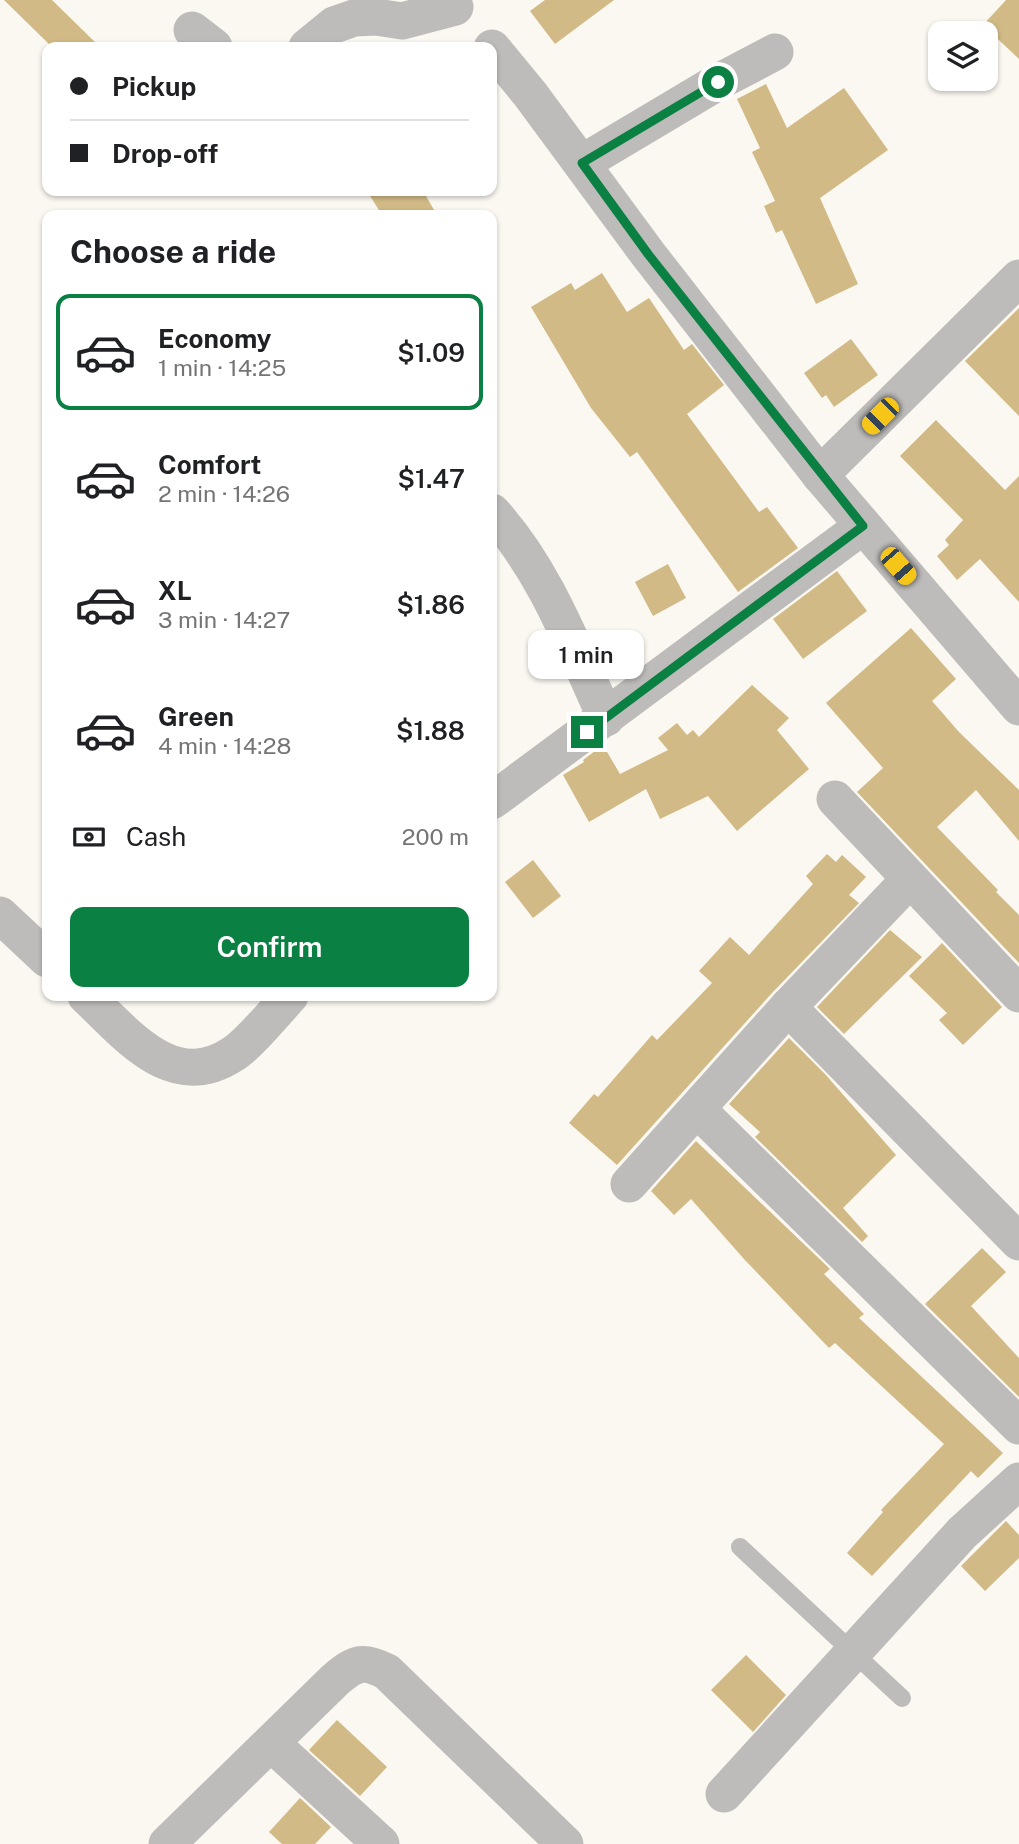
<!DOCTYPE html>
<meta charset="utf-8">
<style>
body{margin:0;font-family:"Public Sans",sans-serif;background:#f6f6f6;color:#202124;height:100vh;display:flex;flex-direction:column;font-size:26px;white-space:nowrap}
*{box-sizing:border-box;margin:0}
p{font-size:23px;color:#757577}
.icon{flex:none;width:38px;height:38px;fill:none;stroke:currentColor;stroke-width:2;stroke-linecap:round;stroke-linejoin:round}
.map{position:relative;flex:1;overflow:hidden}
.panel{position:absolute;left:42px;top:210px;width:455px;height:791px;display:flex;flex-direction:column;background:#fff;border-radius:14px;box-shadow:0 2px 5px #0004}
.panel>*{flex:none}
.hud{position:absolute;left:42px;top:42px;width:455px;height:154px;border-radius:14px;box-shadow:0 2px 5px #0004;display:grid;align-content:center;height:154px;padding:0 28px;background:#fff}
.fabs{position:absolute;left:928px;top:21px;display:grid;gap:14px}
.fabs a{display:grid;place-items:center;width:70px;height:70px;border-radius:14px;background:#fff;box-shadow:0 2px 5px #0004;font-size:35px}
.end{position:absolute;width:32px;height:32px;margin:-16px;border:9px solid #0b8043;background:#fff;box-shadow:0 0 0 4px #fff}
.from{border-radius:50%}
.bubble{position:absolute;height:49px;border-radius:14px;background:#fff;box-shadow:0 2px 5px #0004;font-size:23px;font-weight:600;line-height:49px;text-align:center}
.car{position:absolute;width:21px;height:42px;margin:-21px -10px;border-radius:9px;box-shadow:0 0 5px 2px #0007;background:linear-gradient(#f5c518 24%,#345 0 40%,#f5c518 0 76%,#345 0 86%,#f5c518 0)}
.hud b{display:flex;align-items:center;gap:24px;height:66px;font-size:26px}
.hud b+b{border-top:2px solid #e0e0e0}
.hud i{width:18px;height:18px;background:#202124}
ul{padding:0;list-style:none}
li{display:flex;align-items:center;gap:21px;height:116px;margin:0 14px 10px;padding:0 14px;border:4px solid transparent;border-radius:14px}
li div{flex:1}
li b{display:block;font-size:26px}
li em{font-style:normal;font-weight:600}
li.current{border-color:#0b8043}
li>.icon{width:63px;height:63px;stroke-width:1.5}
h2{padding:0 28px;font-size:32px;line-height:84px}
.pay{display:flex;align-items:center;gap:18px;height:77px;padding:0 28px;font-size:26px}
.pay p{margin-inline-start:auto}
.button{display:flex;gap:14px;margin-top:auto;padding:14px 28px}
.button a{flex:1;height:80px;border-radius:14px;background:#0b8043;color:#fff;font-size:28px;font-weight:600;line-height:80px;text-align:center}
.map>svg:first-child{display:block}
.building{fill:#d1ba86}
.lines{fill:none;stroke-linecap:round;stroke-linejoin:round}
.service{stroke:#bebcba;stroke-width:18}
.minor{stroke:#bebcba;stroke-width:37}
.route{stroke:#0b8043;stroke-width:9}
</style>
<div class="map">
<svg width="1019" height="1844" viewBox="0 0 1019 1844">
<rect width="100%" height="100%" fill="#fbf8f1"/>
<!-- building -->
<g class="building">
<path d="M 4,0 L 52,0 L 100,47 L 52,47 Z"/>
<path d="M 545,0 L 614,0 L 555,44 L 530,11 Z"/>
<path d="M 1006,0 L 1019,0 L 1019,59 L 983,25 Z"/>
<path d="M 766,84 L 787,128 L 844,88 L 888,150 L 820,198 L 858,284 L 816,304 L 782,230 L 776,233 L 764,206 L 775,201 L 752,152 L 760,148 L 737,99 Z"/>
<path d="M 367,191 L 423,191 L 437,215 L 382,215 Z"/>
<path d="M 602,273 L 627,312 L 649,298 L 684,350 L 692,344 L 724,385 L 687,414 L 759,512 L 767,507 L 798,548 L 738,592 L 637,452 L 630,457 L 591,408 L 531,307 L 571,283 L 575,290 Z"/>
<path d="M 1019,308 L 1019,416 L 965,361 Z"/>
<path d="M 851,339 L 878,375 L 834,407 L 826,395 L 822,398 L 804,373 Z"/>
<path d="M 936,420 L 1005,490 L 1019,476 L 1019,602 L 980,559 L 957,580 L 937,556 L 949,545 L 945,540 L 963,520 L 900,456 Z"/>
<path d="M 668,564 L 686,598 L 653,616 L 635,582 Z"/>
<path d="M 837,571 L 867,611 L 803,659 L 773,619 Z"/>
<path d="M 911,628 L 956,679 L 932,701 L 959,732 L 1019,790 L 1019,841 L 976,790 L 937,827 L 998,890 L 996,892 L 1019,915 L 1019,963 L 857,792 L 883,768 L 826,703 Z"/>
<path d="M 752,685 L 789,718 L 777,730 L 809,769 L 737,831 L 708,796 L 660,819 L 646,789 L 589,822 L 563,775 L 584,762 L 583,760 L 603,745 L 620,774 L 668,750 L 658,738 L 677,723 L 687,735 L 693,730 L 699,737 Z"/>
<path d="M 827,854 L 836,862 L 842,855 L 866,877 L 849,895 L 859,903 L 772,993 L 617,1165 L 569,1123 L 594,1094 L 598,1097 L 652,1035 L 657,1040 L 712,983 L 699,971 L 730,937 L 749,955 L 813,884 L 806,876 Z"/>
<path d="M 533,860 L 561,896 L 533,918 L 505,882 Z"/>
<path d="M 890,930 L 922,957 L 844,1034 L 817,1007 Z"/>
<path d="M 942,943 L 1002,1007 L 963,1045 L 939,1020 L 947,1013 L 909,976 Z"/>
<path d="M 789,1038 L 825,1074 L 896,1155 L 843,1208 L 868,1236 L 862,1242 L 755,1137 L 760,1132 L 729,1104 Z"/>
<path d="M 696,1141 L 830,1269 L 824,1274 L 864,1314 L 859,1318 L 1003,1453 L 978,1478 L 971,1471 L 872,1576 L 847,1553 L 883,1512 L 881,1510 L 944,1444 L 835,1343 L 829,1348 L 744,1259 L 691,1199 L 674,1215 L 651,1191 Z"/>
<path d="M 982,1248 L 1006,1272 L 971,1306 L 1019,1358 L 1019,1397 L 925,1304 Z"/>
<path d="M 1006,1521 L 1019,1535 L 1019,1558 L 985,1591 L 961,1566 Z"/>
<path d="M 746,1655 L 786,1695 L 753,1732 L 711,1690 Z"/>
<path d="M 337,1720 L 387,1767 L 360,1796 L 309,1750 Z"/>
<path d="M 300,1798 L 331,1827 L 315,1844 L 282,1844 L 269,1832 Z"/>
</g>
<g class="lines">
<!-- service -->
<path class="service" d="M 740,1547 L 902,1698"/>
<!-- minor -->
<g class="minor">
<path d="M 192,30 L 214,47"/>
<path d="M 307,47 L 334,25 L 354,18 L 376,17 L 402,21 L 455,7"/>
<path d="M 492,48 L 530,94 L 648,254 L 820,475 L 1019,707"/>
<path d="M 582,163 L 718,82 L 775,52"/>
<path d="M 820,475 L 1019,278"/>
<path d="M 492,512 C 545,570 573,647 606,718"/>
<path d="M 835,799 L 1019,994"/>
<path d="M 492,801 L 863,526"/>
<path d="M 0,915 L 47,959"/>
<path d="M 86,996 C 127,1034 172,1094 233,1054 C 249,1044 276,1011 290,996"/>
<path d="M 788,1007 L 1019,1242"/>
<path d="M 697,1109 L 1019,1426"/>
<path d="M 629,1184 L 788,1007 L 910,879"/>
<path d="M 271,1743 L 381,1844"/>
<path d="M 724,1794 L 962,1533 L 1019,1481"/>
<path d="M 167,1844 L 336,1679 C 356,1662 364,1660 387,1672 L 565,1844"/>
</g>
</g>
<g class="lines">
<!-- route -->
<path class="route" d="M 587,732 L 863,526 L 648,254 L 582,163 L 718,82"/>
</g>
</svg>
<div class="fabs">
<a><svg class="icon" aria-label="layers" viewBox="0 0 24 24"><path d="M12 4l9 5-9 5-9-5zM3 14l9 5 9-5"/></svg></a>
</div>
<i class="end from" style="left:718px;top:82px"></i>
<i class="end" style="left:587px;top:732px"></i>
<div class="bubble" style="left:528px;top:630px;width:116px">1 min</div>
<i class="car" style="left:880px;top:416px;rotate:225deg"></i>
<i class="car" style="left:898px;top:566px;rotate:139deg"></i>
<div class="hud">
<b><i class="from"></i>Pickup</b>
<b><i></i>Drop-off</b>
</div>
<section class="panel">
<h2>Choose a ride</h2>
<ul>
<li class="current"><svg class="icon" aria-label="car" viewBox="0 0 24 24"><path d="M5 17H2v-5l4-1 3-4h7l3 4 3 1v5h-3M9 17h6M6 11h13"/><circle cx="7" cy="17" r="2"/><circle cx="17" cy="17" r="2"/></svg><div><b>Economy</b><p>1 min · 14:25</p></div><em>$1.09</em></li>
<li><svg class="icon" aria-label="car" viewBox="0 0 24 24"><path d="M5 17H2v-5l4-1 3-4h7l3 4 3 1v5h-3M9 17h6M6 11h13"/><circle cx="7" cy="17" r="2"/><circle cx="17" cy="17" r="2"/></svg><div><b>Comfort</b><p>2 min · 14:26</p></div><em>$1.47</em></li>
<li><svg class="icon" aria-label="car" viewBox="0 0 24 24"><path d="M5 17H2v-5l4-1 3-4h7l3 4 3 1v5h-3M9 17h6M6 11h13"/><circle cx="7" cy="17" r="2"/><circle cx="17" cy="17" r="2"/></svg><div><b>XL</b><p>3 min · 14:27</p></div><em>$1.86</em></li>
<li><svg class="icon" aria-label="car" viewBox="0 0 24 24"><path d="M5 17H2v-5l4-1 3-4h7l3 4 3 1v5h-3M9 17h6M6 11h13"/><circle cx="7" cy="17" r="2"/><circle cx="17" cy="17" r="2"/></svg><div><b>Green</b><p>4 min · 14:28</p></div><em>$1.88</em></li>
</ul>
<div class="pay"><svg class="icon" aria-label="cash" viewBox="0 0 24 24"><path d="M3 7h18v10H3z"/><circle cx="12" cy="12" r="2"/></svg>Cash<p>200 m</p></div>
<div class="button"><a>Confirm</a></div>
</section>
</div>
